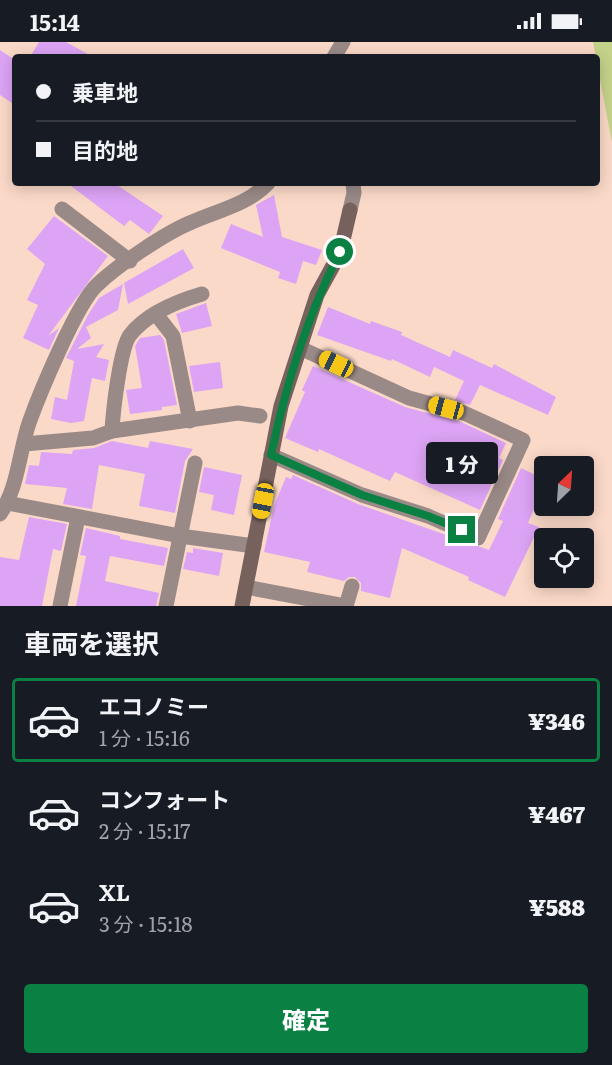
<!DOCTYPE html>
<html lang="ja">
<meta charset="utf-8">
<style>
body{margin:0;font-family:Literata,"Noto Sans JP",serif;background:#20242c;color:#f1f3f6;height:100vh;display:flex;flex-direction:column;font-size:22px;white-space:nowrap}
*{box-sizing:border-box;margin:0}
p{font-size:20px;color:#9ea1a6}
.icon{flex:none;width:33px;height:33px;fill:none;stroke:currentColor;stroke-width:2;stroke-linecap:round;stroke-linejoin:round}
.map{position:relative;height:564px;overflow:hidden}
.drawer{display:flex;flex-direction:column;background:#171b24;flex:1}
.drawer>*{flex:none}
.guide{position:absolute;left:12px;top:12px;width:588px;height:132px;border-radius:6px;box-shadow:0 3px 15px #0003;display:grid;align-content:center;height:132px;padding:0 24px;background:#171b24}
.needle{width:39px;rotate:25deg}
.fabs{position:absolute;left:534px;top:414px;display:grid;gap:12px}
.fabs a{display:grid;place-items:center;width:60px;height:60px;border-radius:6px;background:#171b24;box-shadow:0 3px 15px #0003;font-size:30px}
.end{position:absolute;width:27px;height:27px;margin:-14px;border:8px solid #0b8043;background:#fff;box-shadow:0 0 0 3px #fff}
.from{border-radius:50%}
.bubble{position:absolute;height:42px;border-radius:6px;background:#171b24;box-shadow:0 3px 15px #0003;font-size:20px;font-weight:800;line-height:42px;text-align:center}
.car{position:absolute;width:18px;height:36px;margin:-18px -9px;border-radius:8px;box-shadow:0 0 4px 2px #0007;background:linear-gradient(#f5c518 24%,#345 0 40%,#f5c518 0 76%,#345 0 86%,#f5c518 0)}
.guide b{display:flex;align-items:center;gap:21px;height:57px;font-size:22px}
.guide b+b{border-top:2px solid #363941}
.guide i{width:15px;height:15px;background:#f1f3f6}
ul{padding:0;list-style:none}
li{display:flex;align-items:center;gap:18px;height:84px;margin:0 12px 9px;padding:0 12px;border:3px solid transparent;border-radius:6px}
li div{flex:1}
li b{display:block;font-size:22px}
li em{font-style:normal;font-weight:800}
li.current{border-color:#0b8043}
li>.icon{width:54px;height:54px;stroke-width:1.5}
h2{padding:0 24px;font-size:27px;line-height:72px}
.cta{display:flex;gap:12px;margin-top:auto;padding:12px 24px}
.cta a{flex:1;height:69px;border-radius:6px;background:#0b8043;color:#fff;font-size:24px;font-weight:800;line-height:69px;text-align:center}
.status{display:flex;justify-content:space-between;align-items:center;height:42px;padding:0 30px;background:#171b24;direction:ltr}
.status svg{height:16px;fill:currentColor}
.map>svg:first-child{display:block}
.green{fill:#c4d389}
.building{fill:#dda4f5}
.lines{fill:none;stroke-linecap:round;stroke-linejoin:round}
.street{stroke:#9a8a87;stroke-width:15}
.secondary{stroke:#77615c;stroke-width:15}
.route{stroke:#0b8043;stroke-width:8}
</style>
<div class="status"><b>15:14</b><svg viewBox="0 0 49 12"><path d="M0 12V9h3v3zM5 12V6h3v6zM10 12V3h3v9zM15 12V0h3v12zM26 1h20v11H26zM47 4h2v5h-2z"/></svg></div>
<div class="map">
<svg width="612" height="564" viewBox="0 0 612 564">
<rect width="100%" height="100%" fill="#fbd9c8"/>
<!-- green -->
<path class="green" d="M 593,0 L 612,0 L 612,101 Z"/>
<!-- building -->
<g class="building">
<path d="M 39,0 L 66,0 L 93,15 L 30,15 Z"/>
<path d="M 0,8 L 15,18 L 15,63 L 0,53 Z"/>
<path d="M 67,141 L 114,141 L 163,174 L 149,192 L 130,178 L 124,184 Z"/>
<path d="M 274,153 L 282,195 L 322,208 L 316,223 L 303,219 L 296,242 L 278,236 L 280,230 L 221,206 L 231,182 L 263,195 L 256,163 Z"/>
<path d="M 54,174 L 108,214 L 48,294 L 59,286 L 49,308 L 23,296 L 38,263 L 27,258 L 45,222 L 27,207 Z"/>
<path d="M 183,207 L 194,226 L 128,262 L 124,241 Z"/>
<path d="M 123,242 L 118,268 L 86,285 L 91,296 L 77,307 L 104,302 L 96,315 L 109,318 L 105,339 L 92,336 L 84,379 L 71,381 L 51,377 L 55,355 L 67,358 L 74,319 L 66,316 L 88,273 L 99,256 Z"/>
<path d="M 206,261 L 212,284 L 182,291 L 176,272 Z"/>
<path d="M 328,265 L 370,282 L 371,279 L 402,290 L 401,293 L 450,315 L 453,308 L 492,326 L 494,322 L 556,355 L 548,373 L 480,343 L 470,363 L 455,358 L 464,339 L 434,325 L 430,335 L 392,317 L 391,319 L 317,293 Z"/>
<path d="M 160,293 L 164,298 L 177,363 L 162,365 L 162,368 L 130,372 L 126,348 L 142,346 L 135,304 L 140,296 Z"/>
<path d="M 220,320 L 223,346 L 194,350 L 189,324 Z"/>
<path d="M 313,324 L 405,365 L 461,380 L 506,401 L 499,416 L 503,418 L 480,468 L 395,430 L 390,439 L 319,407 L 318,410 L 285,396 L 305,350 L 302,348 Z"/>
<path d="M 112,399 L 148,406 L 150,399 L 193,407 L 185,419 L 175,471 L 139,464 L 145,432 L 99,423 L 92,467 L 63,462 L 67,446 L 25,442 L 29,423 L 39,424 L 41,410 L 72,412 L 73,408 L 94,406 Z"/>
<path d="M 204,425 L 242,433 L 234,473 L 211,468 L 214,453 L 199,450 Z"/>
<path d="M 521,426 L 544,437 L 544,444 L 528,481 L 539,485 L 505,555 L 468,538 L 469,535 L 402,506 L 390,556 L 361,549 L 361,541 L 355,535 L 349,535 L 344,539 L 307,530 L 310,520 L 264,510 L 274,464 L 286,435 L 291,437 L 293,433 L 358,462 L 489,508 L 503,479 L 498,477 Z"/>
<path d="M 29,475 L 67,482 L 61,509 L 53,507 L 42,564 L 0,564 L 0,515 L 19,518 Z"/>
<path d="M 86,486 L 120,494 L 120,497 L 168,506 L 164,524 L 110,514 L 105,539 L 159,551 L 156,564 L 76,564 L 86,514 L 80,513 Z"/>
<path d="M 193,506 L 223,511 L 219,534 L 183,527 L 187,510 L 193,511 Z"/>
</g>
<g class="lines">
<!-- street -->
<g class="street">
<path d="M 334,15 L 343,0"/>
<path d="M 62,167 L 130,219"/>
<path d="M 350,168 L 354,151 L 353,141"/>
<path d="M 156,272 L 173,294 L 190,379"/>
<path d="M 112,389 C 113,370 120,306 130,293 C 147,271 178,259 202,252"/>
<path d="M 24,402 L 93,396 L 112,389 L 238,371 L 260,374"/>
<path d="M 271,413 L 362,453 L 428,474 L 478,496 L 523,398 L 464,371 L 409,356 L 300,306"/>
<path d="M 7,461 L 180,494 L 254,504"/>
<path d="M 0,472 C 18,446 19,411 29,381 C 39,353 77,261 97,243 C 118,223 165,191 192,180 C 219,168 247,163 268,141"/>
<path d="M 246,545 L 346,564 L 352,544"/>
<path d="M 60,564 L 78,475"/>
<path d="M 166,564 L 195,421"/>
</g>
<!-- secondary -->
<path class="secondary" d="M 242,564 L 281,364 L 317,253 L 340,211 L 350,168"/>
</g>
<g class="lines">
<!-- route -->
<path class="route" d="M 340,210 C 307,274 286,342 271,413 L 362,453 L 428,474 L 462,488"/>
</g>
</svg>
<div class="fabs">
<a><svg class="needle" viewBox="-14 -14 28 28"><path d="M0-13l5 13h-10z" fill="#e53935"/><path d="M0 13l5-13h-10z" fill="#9ea1a6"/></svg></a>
<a><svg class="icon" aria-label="locate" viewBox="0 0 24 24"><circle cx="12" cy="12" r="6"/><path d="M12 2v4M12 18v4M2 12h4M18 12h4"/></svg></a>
</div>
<i class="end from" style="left:340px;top:210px"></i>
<i class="end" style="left:462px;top:488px"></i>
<div class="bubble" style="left:426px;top:400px;width:72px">1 分</div>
<i class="car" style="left:336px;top:322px;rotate:295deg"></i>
<i class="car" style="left:446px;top:366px;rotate:285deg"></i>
<i class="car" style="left:263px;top:459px;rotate:191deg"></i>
<div class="guide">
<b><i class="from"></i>乗車地</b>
<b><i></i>目的地</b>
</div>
</div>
<section class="drawer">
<h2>車両を選択</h2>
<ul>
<li class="current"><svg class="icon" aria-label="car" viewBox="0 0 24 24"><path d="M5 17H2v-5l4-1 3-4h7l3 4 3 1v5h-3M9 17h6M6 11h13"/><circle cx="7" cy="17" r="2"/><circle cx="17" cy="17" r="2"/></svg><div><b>エコノミー</b><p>1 分 · 15:16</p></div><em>¥346</em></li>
<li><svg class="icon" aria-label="car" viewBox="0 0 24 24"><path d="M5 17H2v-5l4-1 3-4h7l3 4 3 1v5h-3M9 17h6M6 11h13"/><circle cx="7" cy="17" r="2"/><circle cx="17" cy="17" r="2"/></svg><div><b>コンフォート</b><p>2 分 · 15:17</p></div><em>¥467</em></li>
<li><svg class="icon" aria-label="car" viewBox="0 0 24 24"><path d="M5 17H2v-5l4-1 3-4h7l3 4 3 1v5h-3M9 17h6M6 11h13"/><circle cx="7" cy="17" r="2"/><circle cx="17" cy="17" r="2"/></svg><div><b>XL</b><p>3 分 · 15:18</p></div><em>¥588</em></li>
</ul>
<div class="cta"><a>確定</a></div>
</section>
